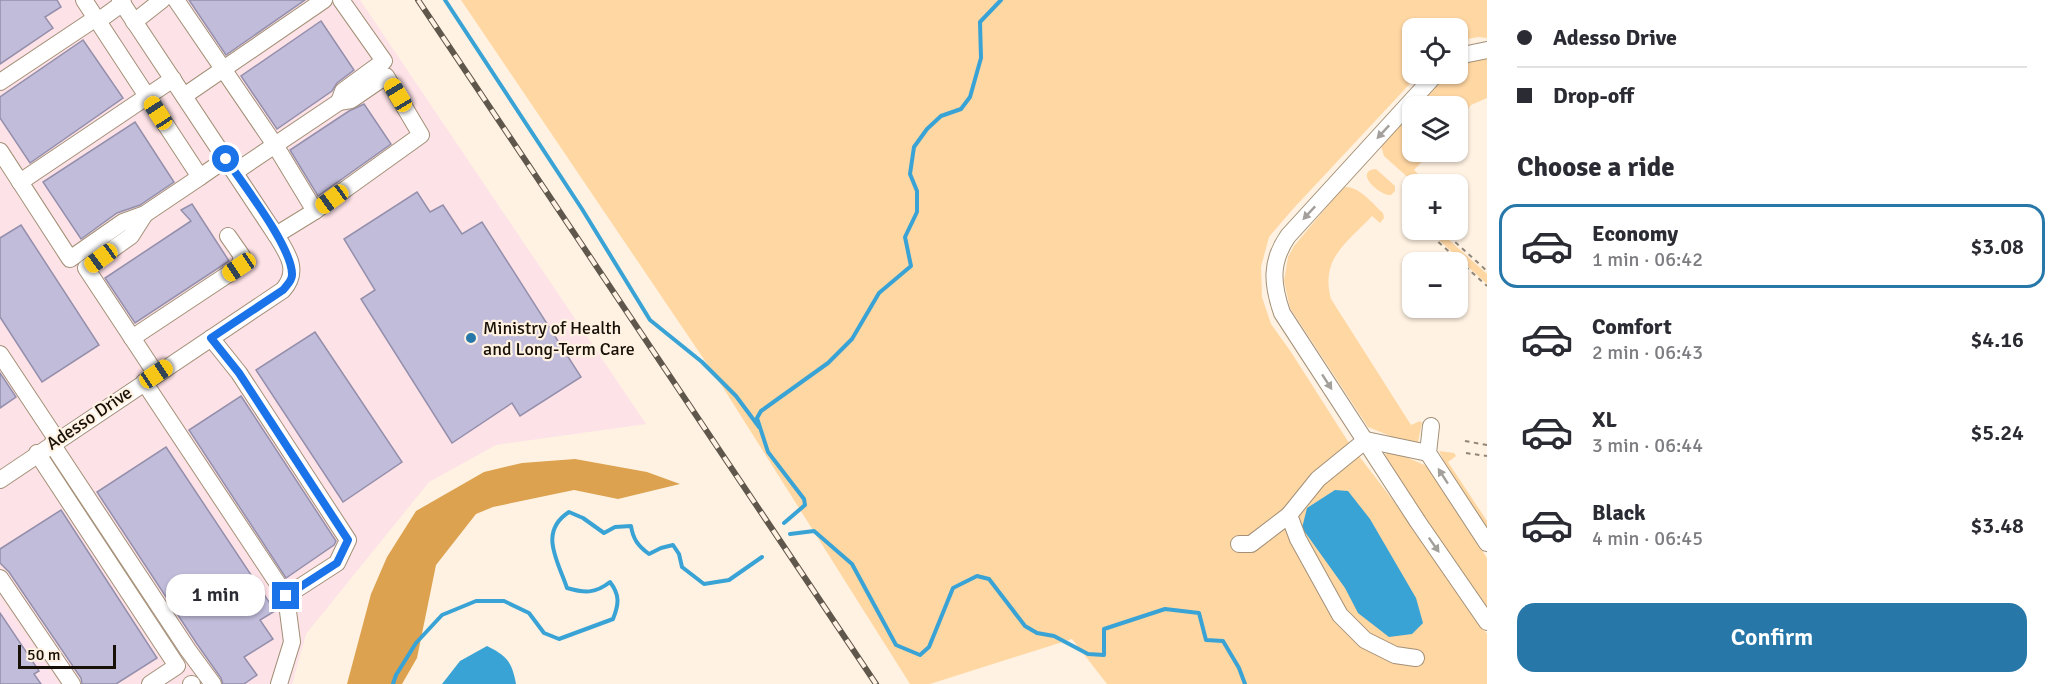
<!DOCTYPE html>
<meta charset="utf-8">
<style>
body{margin:0;font-family:Signika,sans-serif;background:#f2f2f3;color:#2b2b33;height:100vh;display:flex;flex-direction:column;font-size:22px;white-space:nowrap}
*{box-sizing:border-box;margin:0}
p{font-size:20px;color:#7c7c81}
.icon{flex:none;width:33px;height:33px;fill:none;stroke:currentColor;stroke-width:2;stroke-linecap:round;stroke-linejoin:round}
.map{position:relative;flex:1;overflow:hidden}
.side{display:flex;flex-direction:column;background:#fff;width:570px}
.side>*{flex:none}
.guide{display:grid;align-content:center;height:132px;padding:0 30px;background:#fff}
.buttons{position:absolute;left:1402px;top:18px;display:grid;gap:12px}
.buttons a{display:grid;place-items:center;width:66px;height:66px;border-radius:12px;background:#fff;box-shadow:0 2px 4px #0004;font-size:30px}
.scale{position:absolute;left:18px;bottom:15px;width:98px;box-sizing:border-box;padding-left:6px;border:3px solid #181108;border-top:0;font-size:16px;line-height:21px;white-space:nowrap;color:#181108;-webkit-text-stroke:4px #fff2e2;paint-order:stroke}
.end{position:absolute;width:27px;height:27px;margin:-14px;border:8px solid #1a73e8;background:#fff;box-shadow:0 0 0 3px #fff}
.from{border-radius:50%}
.bubble{position:absolute;height:42px;border-radius:18px;background:#fff;box-shadow:0 2px 4px #0004;font-size:20px;font-weight:600;line-height:42px;text-align:center}
.car{position:absolute;width:18px;height:36px;margin:-18px -9px;border-radius:8px;box-shadow:0 0 4px 2px #0007;background:linear-gradient(#f5c518 24%,#345 0 40%,#f5c518 0 76%,#345 0 86%,#f5c518 0)}
.guide b{display:flex;align-items:center;gap:21px;height:57px;font-size:22px}
.guide b+b{border-top:2px solid #e1e1e2}
.guide i{width:15px;height:15px;background:#2b2b33}
ul{padding:0;list-style:none}
li{display:flex;align-items:center;gap:18px;height:84px;margin:0 12px 9px;padding:0 18px;border:3px solid transparent;border-radius:18px}
li div{flex:1}
li b{display:block;font-size:22px}
li em{font-style:normal;font-weight:600}
li.current{border-color:#2778a9}
li>.icon{width:54px;height:54px;stroke-width:1.5}
h2{padding:0 30px;font-size:27px;line-height:72px}
.primary-button{display:flex;gap:12px;margin-top:auto;padding:12px 30px}
.primary-button a{flex:1;height:69px;border-radius:18px;background:#2778a9;color:#fff;font-size:24px;font-weight:600;line-height:69px;text-align:center}
main{display:flex;flex:1;min-height:0}
.map>svg:first-child{display:block}
.commercial{fill:#fce2ec}
.industrial{fill:#fde2e8}
.green{fill:#ffd7a3}
.forest{fill:#dca250}
.water{fill:#39a3d6}
.lines{fill:none;stroke-linecap:round;stroke-linejoin:round}
.stream{stroke:#39a3d6;stroke-width:4}
.building{fill:#c1bcda;stroke:#948fab;stroke-width:1.5}
.minor-casing{stroke:#a39077;stroke-width:18}
.path{stroke:#8f8578;stroke-width:2;stroke-dasharray:4.5 4.5;stroke-linecap:butt}
.minor{stroke:#fff;stroke-width:16}
.rail-casing{stroke:#60574c;stroke-width:6}
.rail{stroke:#fff2e2;stroke-width:4;stroke-dasharray:11;stroke-linecap:butt}
.oneway{fill:#a3a09c}
.route{stroke:#1a73e8;stroke-width:8}
.poi-dot{fill:#2778a9;stroke:#fff2e2;stroke-width:2}
.labels{text-anchor:middle;dominant-baseline:central;stroke-width:4.5;stroke-linejoin:round;paint-order:stroke}
.poi-label{font-size:18px;fill:#181108;stroke:#fff2e2;text-anchor:start}
.street-label{font-size:18px;fill:#181108;stroke:#fff2e2}
</style>
<main>
<div class="map">
<svg width="1487" height="684" viewBox="0 0 1487 684">
<rect width="100%" height="100%" fill="#fff2e2"/>
<!-- commercial -->
<path class="commercial" d="M 0,601 L 58,684 L 0,684 Z"/>
<!-- industrial -->
<path class="industrial" d="M 0,0 L 360,0 L 646,424 L 496,445 L 429,482 L 306,634 L 292,684 L 210,684 L 201,672 L 183,684 L 58,684 L 0,601 Z"/>
<!-- green -->
<g class="green">
<path d="M 461,0 L 1487,0 L 1487,38 L 1478,37 L 1458,41 L 1458,28 L 1413,28 L 1413,74 L 1419,74 L 1292,210 L 1269,237 L 1261,267 L 1262,297 L 1271,324 L 1291,352 L 1349,443 L 1402,512 L 1487,634 L 1487,684 L 1107,684 L 1072,639 L 930,684 L 910,684 L 722,386 Z"/>
<path d="M 1487,58 L 1487,98 L 1471,105 L 1458,121 L 1458,106 L 1416,106 L 1447,74 L 1458,74 L 1458,64 Z"/>
<path d="M 1413,110 L 1413,152 L 1431,152 L 1414,170 L 1421,177 L 1416,182 L 1413,182 L 1384,156 L 1381,146 Z"/>
<path d="M 1376,169 L 1395,186 L 1395,191 L 1391,195 C 1379,196 1353,171 1376,169 Z"/>
<path d="M 1345,187 C 1359,186 1373,204 1383,213 L 1384,218 L 1380,223 L 1372,216 C 1347,243 1320,258 1331,299 L 1411,425 L 1420,421 L 1422,423 L 1418,442 L 1415,446 L 1368,427 L 1290,308 L 1284,281 L 1288,257 L 1294,246 L 1340,191 Z"/>
<path d="M 1428,230 L 1438,230 L 1487,274 L 1487,284 Z"/>
<path d="M 1389,450 L 1427,466 L 1487,558 L 1487,607 L 1443,547 L 1385,455 Z"/>
<path d="M 1439,451 L 1454,453 L 1456,456 L 1448,462 L 1487,521 L 1487,528 L 1445,463 Z"/>
</g>
<!-- forest -->
<path class="forest" d="M 575,459 L 647,472 L 680,484 L 618,499 L 574,490 L 493,507 L 476,514 L 436,565 L 417,658 L 402,684 L 347,684 L 371,594 L 387,557 L 416,511 L 484,472 L 522,463 Z"/>
<!-- water -->
<g class="water">
<path d="M 1335,490 L 1348,491 L 1370,519 L 1416,598 L 1423,623 L 1412,634 L 1389,637 L 1358,613 L 1345,588 L 1302,528 L 1307,508 Z"/>
<path d="M 487,646 C 507,656 512,662 516,684 L 442,684 L 460,661 Z"/>
</g>
<g class="lines">
<!-- stream -->
<g class="stream">
<path d="M 445,0 L 582,209 L 650,320 L 702,362 L 736,396 L 759,427"/>
<path d="M 784,523 L 805,505 L 804,499 L 768,452 L 757,418 L 761,411 L 828,363 L 852,339 L 879,293 L 911,266 L 905,237 L 917,212 L 917,191 L 910,174 L 914,147 L 927,129 L 941,116 L 961,109 L 970,97 L 981,58 L 980,22 L 1001,0"/>
<path d="M 790,534 L 814,531 L 852,564 L 896,645 L 920,655 L 929,647 L 953,588 L 977,576 L 989,579 L 1025,626 L 1037,633 L 1054,636 L 1088,654 L 1104,655 L 1104,629 L 1165,609 L 1199,613 L 1206,640 L 1223,641 L 1239,668 L 1245,684"/>
<path d="M 393,684 L 396,675 L 416,643 L 442,615 L 476,601 L 504,601 L 529,613 L 544,633 L 559,639 L 613,619 C 619,604 620,595 610,582 C 595,594 584,593 567,588 C 558,561 538,532 569,512 L 583,518 L 604,533 L 615,527 L 631,526 C 633,539 638,546 649,554 L 661,548 L 673,545 L 679,554 L 682,567 L 704,584 L 729,580 L 762,557"/>
</g>
</g>
<!-- building -->
<g class="building">
<path d="M 0,0 L 57,0 L 61,7 L 45,17 L 53,28 L 0,64 Z"/>
<path d="M 189,0 L 305,0 L 226,55 Z"/>
<path d="M 321,21 L 354,70 L 337,83 L 332,91 L 277,129 L 241,76 Z"/>
<path d="M 83,40 L 123,98 L 30,163 L 0,118 L 0,97 Z"/>
<path d="M 364,104 L 391,144 L 318,196 L 290,150 L 349,111 Z"/>
<path d="M 135,122 L 174,182 L 140,205 L 117,213 L 81,239 L 43,182 Z"/>
<path d="M 417,192 L 430,212 L 443,205 L 462,234 L 482,222 L 581,377 L 520,416 L 512,403 L 452,443 L 361,299 L 375,290 L 344,239 Z"/>
<path d="M 192,204 L 229,261 L 135,323 L 105,278 L 191,221 L 181,210 Z"/>
<path d="M 21,225 L 99,345 L 42,382 L 0,317 L 0,238 Z"/>
<path d="M 315,332 L 402,462 L 343,502 L 256,370 Z"/>
<path d="M 0,373 L 16,397 L 0,408 Z"/>
<path d="M 241,396 L 336,541 L 334,545 L 286,578 L 189,430 Z"/>
<path d="M 166,447 L 275,611 L 260,620 L 273,639 L 244,657 L 257,675 L 244,684 L 223,684 L 221,678 L 197,644 L 97,492 Z"/>
<path d="M 61,510 L 157,658 L 116,684 L 82,684 L 81,678 L 9,572 L 0,563 L 0,549 Z"/>
<path d="M 0,613 L 39,671 L 34,674 L 41,684 L 0,684 Z"/>
</g>
<g class="lines">
<!-- minor casing -->
<g class="minor-casing">
<g id="minor">
<path d="M 176,0 L 275,145 L 315,211"/>
<path d="M 98,21 L 123,3"/>
<path d="M 134,22 L 162,0"/>
<path d="M 1458,56 L 1487,50"/>
<path d="M 1436,74 L 1288,236 C 1270,262 1272,284 1282,313 L 1418,522 L 1487,622"/>
<path d="M 0,82 L 96,18"/>
<path d="M 184,96 L 324,0"/>
<path d="M 339,102 L 343,91 L 384,61 L 341,0"/>
<path d="M 0,151 L 70,259 L 123,222 L 145,214 L 200,177 L 84,0"/>
<path d="M 235,172 L 339,102 L 351,100 L 386,76 L 421,135 L 315,211 L 276,235"/>
<path d="M 200,177 L 226,159"/>
<path d="M 20,182 L 173,79"/>
<path d="M 145,214 L 131,236 L 86,268 L 156,374"/>
<path d="M 132,338 L 239,267 L 242,256 L 228,236"/>
<path d="M 0,354 L 57,440"/>
<path d="M 144,382 L 286,596 L 337,563 L 348,540 L 239,373 L 211,338"/>
<path d="M 1431,426 L 1428,453 L 1487,543"/>
<path d="M 52,444 L 188,650 L 213,684"/>
<path d="M 37,453 L 177,666 L 150,684"/>
<path d="M 0,480 L 283,290 C 300,271 288,254 276,235 L 120,0"/>
<path d="M 1239,544 L 1251,544 L 1289,515"/>
<path d="M 0,578 L 72,684"/>
<path d="M 1416,658 L 1395,655 L 1365,640 L 1340,615 L 1298,539 L 1289,515 L 1318,479 L 1366,440 L 1428,453"/>
<path d="M 191,684 L 192,684"/>
<path d="M 279,684 L 292,642 L 286,596"/>
</g>
</g>
<!-- path -->
<g class="path">
<path d="M 1411,201 L 1413,203"/>
<path d="M 1404,210 L 1413,218"/>
<path d="M 1425,230 L 1487,286"/>
<path d="M 1442,230 L 1487,271"/>
<path d="M 1465,441 L 1487,445"/>
<path d="M 1466,453 L 1487,456"/>
</g>
<!-- minor -->
<use href="#minor" class="minor"/>
<!-- rail casing -->
<g class="rail-casing">
<path id="rail" d="M 418,0 L 876,684"/>
</g>
<!-- rail -->
<use href="#rail" class="rail"/>
</g>
<!-- one-way arrows -->
<defs><path id="oneway-solid" d="M-6-.8H1V-3.2L6.5 0L1 3.2V.8H-6Z" transform="scale(1.5)"/></defs>
<g class="oneway">
<use href="#oneway-solid" transform="translate(1383 132) rotate(133)"/>
<use href="#oneway-solid" transform="translate(1309 213) rotate(133)"/>
<use href="#oneway-solid" transform="translate(1327 382) rotate(57)"/>
<use href="#oneway-solid" transform="translate(1443 476) rotate(-123)"/>
<use href="#oneway-solid" transform="translate(1434 545) rotate(55)"/>
</g>
<g class="lines">
<!-- route -->
<path class="route" d="M 226,159 C 242,183 293,248 292,275 C 292,281 287,285 283,290 L 211,338 L 239,373 L 348,540 L 337,563 L 286,596"/>
</g>
<!-- markers -->
<circle class="poi-dot" cx="471" cy="338" r="6"/>
<g class="labels">
<!-- poi labels -->
<g class="poi-label">
<text x="483" y="328">Ministry of Health<tspan x="483" dy="21">and Long-Term Care</tspan></text>
</g>
<!-- street labels -->
<g class="street-label">
<text transform="translate(89 418) rotate(-34)">Adesso Drive</text>
</g>
</g>
</svg>
<div class="buttons">
<a><svg class="icon" aria-label="locate" viewBox="0 0 24 24"><circle cx="12" cy="12" r="6"/><path d="M12 2v4M12 18v4M2 12h4M18 12h4"/></svg></a>
<a><svg class="icon" aria-label="layers" viewBox="0 0 24 24"><path d="M12 4l9 5-9 5-9-5zM3 14l9 5 9-5"/></svg></a>
<a>+</a>
<a>−</a>
</div>
<div class="scale">50 m</div>
<i class="end from" style="left:226px;top:159px"></i>
<i class="end" style="left:286px;top:596px"></i>
<div class="bubble" style="left:166px;top:574px;width:99px">1 min</div>
<i class="car" style="left:398px;top:95px;rotate:329deg"></i>
<i class="car" style="left:158px;top:113px;rotate:327deg"></i>
<i class="car" style="left:332px;top:199px;rotate:234deg"></i>
<i class="car" style="left:101px;top:258px;rotate:234deg"></i>
<i class="car" style="left:239px;top:267px;rotate:236deg"></i>
<i class="car" style="left:156px;top:374px;rotate:56deg"></i>
</div>
<section class="side">
<div class="guide">
<b><i class="from"></i>Adesso Drive</b>
<b><i></i>Drop-off</b>
</div>
<h2>Choose a ride</h2>
<ul>
<li class="current"><svg class="icon" aria-label="car" viewBox="0 0 24 24"><path d="M5 17H2v-5l4-1 3-4h7l3 4 3 1v5h-3M9 17h6M6 11h13"/><circle cx="7" cy="17" r="2"/><circle cx="17" cy="17" r="2"/></svg><div><b>Economy</b><p>1 min · 06:42</p></div><em>$3.08</em></li>
<li><svg class="icon" aria-label="car" viewBox="0 0 24 24"><path d="M5 17H2v-5l4-1 3-4h7l3 4 3 1v5h-3M9 17h6M6 11h13"/><circle cx="7" cy="17" r="2"/><circle cx="17" cy="17" r="2"/></svg><div><b>Comfort</b><p>2 min · 06:43</p></div><em>$4.16</em></li>
<li><svg class="icon" aria-label="car" viewBox="0 0 24 24"><path d="M5 17H2v-5l4-1 3-4h7l3 4 3 1v5h-3M9 17h6M6 11h13"/><circle cx="7" cy="17" r="2"/><circle cx="17" cy="17" r="2"/></svg><div><b>XL</b><p>3 min · 06:44</p></div><em>$5.24</em></li>
<li><svg class="icon" aria-label="car" viewBox="0 0 24 24"><path d="M5 17H2v-5l4-1 3-4h7l3 4 3 1v5h-3M9 17h6M6 11h13"/><circle cx="7" cy="17" r="2"/><circle cx="17" cy="17" r="2"/></svg><div><b>Black</b><p>4 min · 06:45</p></div><em>$3.48</em></li>
</ul>
<div class="primary-button"><a>Confirm</a></div>
</section>
</main>
